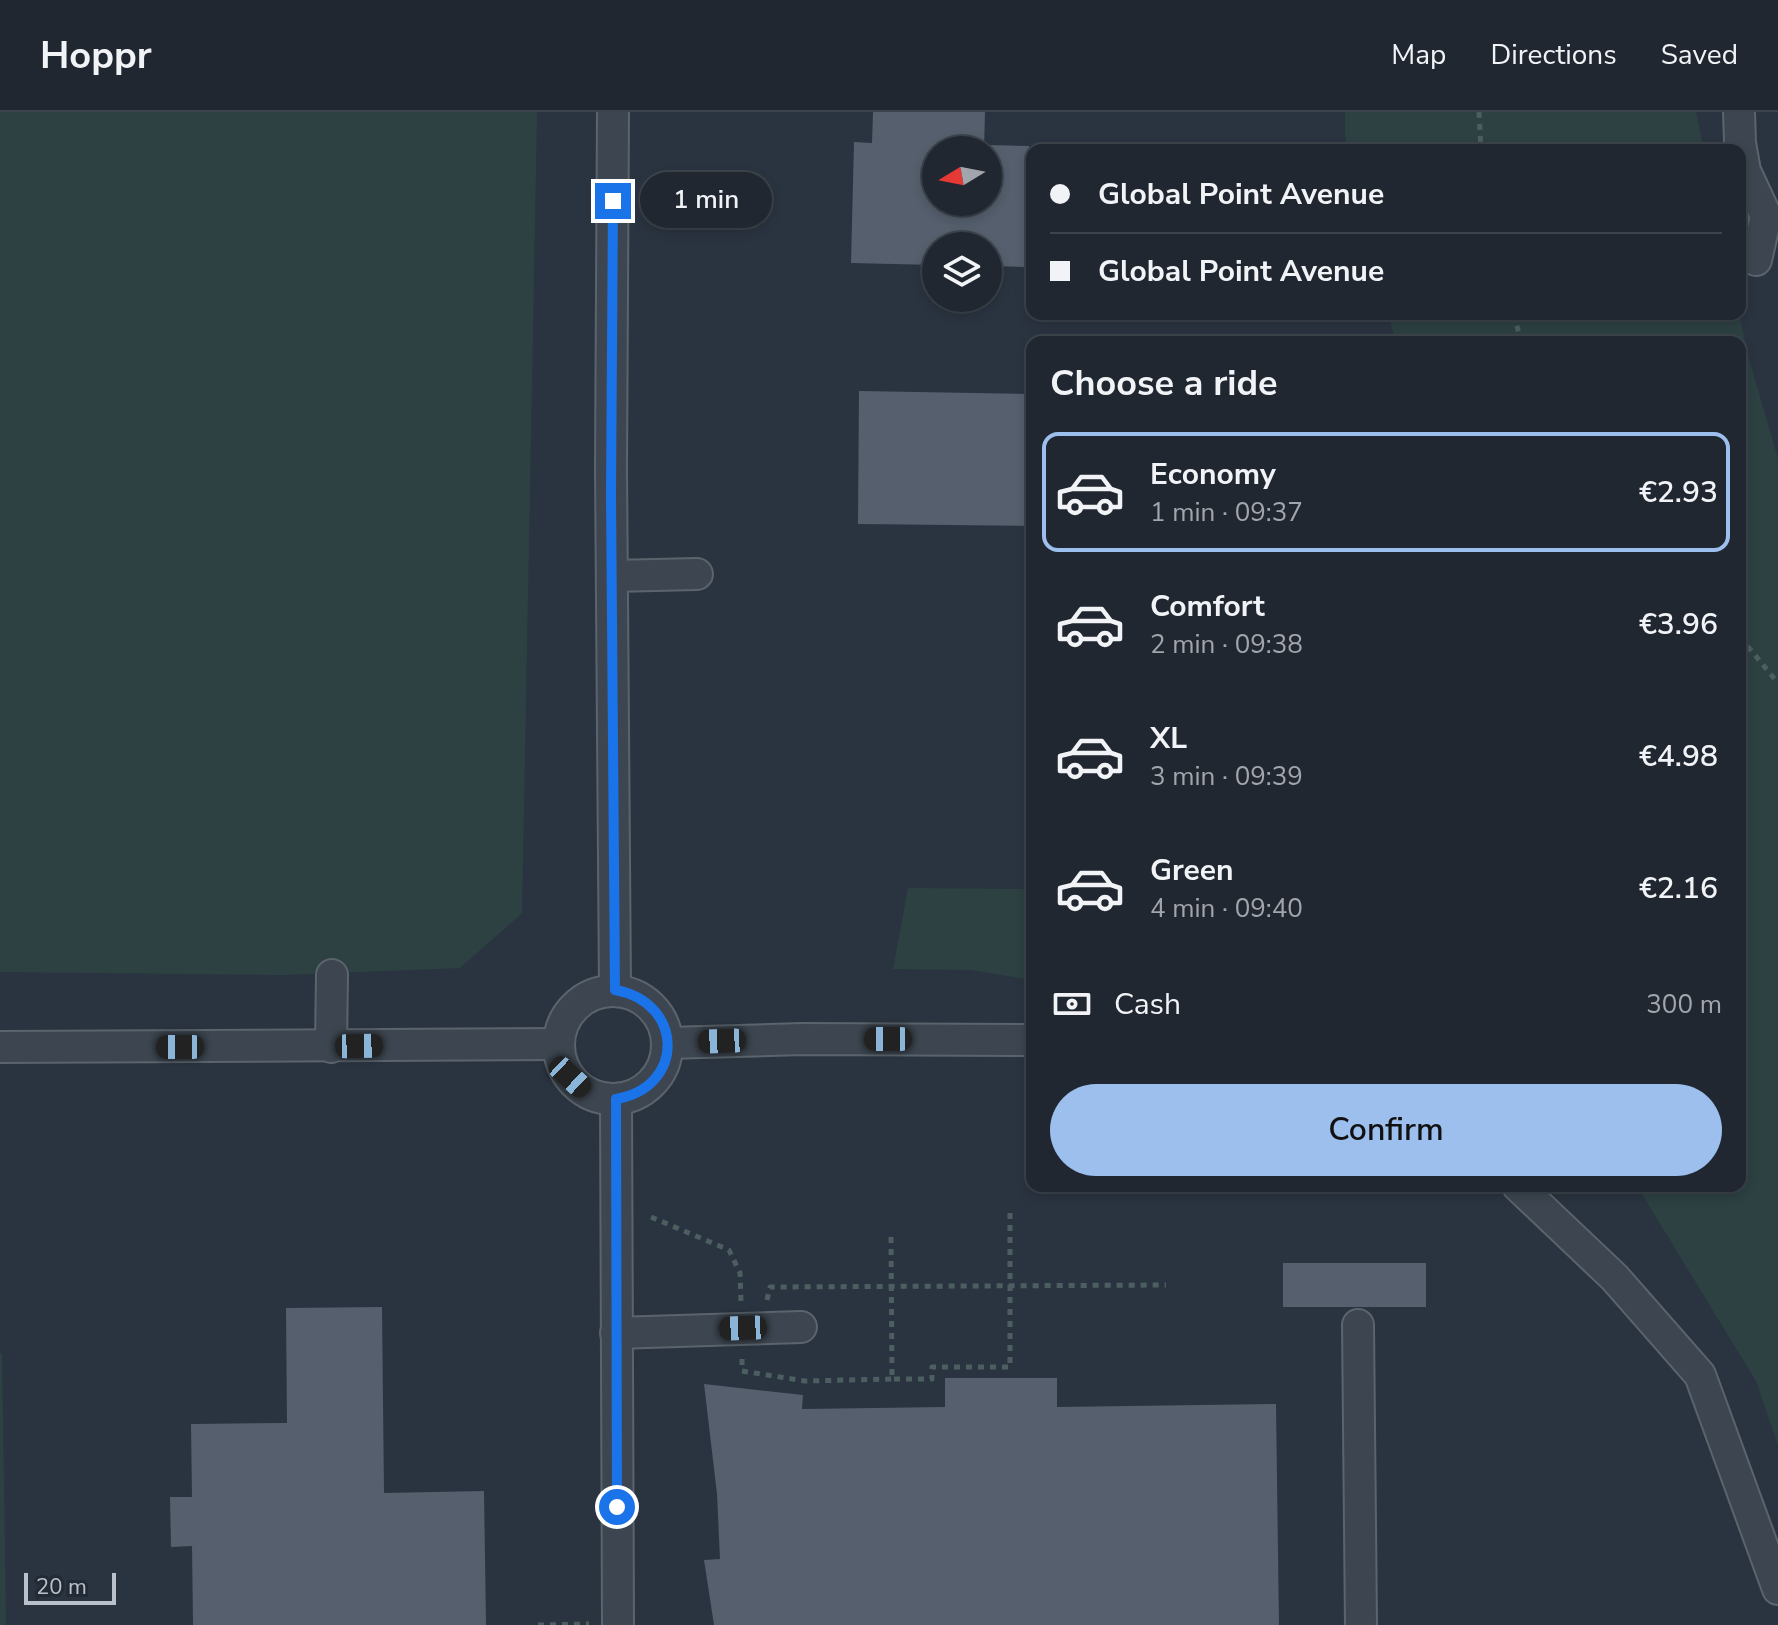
<!DOCTYPE html>
<meta charset="utf-8">
<style>
body{margin:0;font-family:"Nunito Sans",sans-serif;background:#282f38;color:#f1f3f6;height:100vh;display:flex;flex-direction:column;font-size:30px;white-space:nowrap}
*{box-sizing:border-box;margin:0}
p{font-size:26px;color:#a2a5ab}
.icon{flex:none;width:44px;height:44px;fill:none;stroke:currentColor;stroke-width:2;stroke-linecap:round;stroke-linejoin:round}
.map{position:relative;flex:1;overflow:hidden}
.sheet{position:absolute;left:1026px;top:224px;width:720px;height:856px;display:flex;flex-direction:column;background:#202730;border-radius:16px;box-shadow:0 4px 12px #0003,0 0 0 2px #3d444c}
.sheet>*{flex:none}
.guide{position:absolute;left:1026px;top:32px;width:720px;height:176px;border-radius:16px;box-shadow:0 4px 12px #0003,0 0 0 2px #3d444c;display:grid;align-content:center;height:176px;padding:0 24px;background:#202730}
.needle{width:52px;rotate:260deg}
.fabs{position:absolute;left:922px;top:24px;display:grid;gap:16px}
.fabs a{display:grid;place-items:center;width:80px;height:80px;border-radius:50%;background:#202730;box-shadow:0 4px 12px #0003,0 0 0 2px #3d444c;font-size:40px}
.scale{position:absolute;left:24px;bottom:20px;width:92px;box-sizing:border-box;padding-left:8px;border:4px solid #bac1ca;border-top:0;font-size:22px;line-height:28px;white-space:nowrap;color:#bac1ca;-webkit-text-stroke:6px #222b35;paint-order:stroke}
.end{position:absolute;width:36px;height:36px;margin:-18px;border:10px solid #1a73e8;background:#fff;box-shadow:0 0 0 4px #fff}
.from{border-radius:50%}
.bubble{position:absolute;height:56px;border-radius:28px;background:#202730;box-shadow:0 4px 12px #0003,0 0 0 2px #3d444c;font-size:26px;font-weight:600;line-height:56px;text-align:center}
.car{position:absolute;width:24px;height:48px;margin:-24px -12px;border-radius:10px;box-shadow:0 0 6px 2px #0007;background:linear-gradient(#222 24%,#8ab4d8 0 40%,#222 0 76%,#8ab4d8 0 86%,#222 0)}
.guide b{display:flex;align-items:center;gap:28px;height:76px;font-size:30px}
.guide b+b{border-top:2px solid #3d444c}
.guide i{width:20px;height:20px;background:#f1f3f6}
ul{padding:0;list-style:none}
li{display:flex;align-items:center;gap:24px;height:120px;margin:0 16px 12px;padding:0 8px;border:4px solid transparent;border-radius:16px}
li div{flex:1}
li b{display:block;font-size:30px}
li em{font-style:normal;font-weight:600}
li.current{border-color:#9cbfee}
li>.icon{width:72px;height:72px;stroke-width:1.5}
h2{padding:0 24px;font-size:36px;line-height:96px}
.pay{display:flex;align-items:center;gap:20px;height:88px;padding:0 24px;font-size:30px}
.pay p{margin-inline-start:auto}
.primary-button{display:flex;gap:16px;margin-top:auto;padding:16px 24px}
.primary-button a{flex:1;height:92px;border-radius:48px;background:#9cbfee;color:#111;font-size:32px;font-weight:600;line-height:92px;text-align:center}
header{display:flex;align-items:center;gap:48px;box-sizing:border-box;height:112px;padding:0 40px;background:#202730;border-bottom:2px solid #3d444c}
header strong{font-size:38px}
nav{display:flex;gap:44px;margin-inline-start:auto;font-size:28px}
.map>svg:first-child{display:block}
.green{fill:#2d4142}
.building{fill:#555f6d}
.lines{fill:none;stroke-linecap:round;stroke-linejoin:round}
.minor-casing{stroke:#5b646d;stroke-width:34}
.path{stroke:#4c5e60;stroke-width:5;stroke-dasharray:6 6;stroke-linecap:butt}
.minor{stroke:#3d4650;stroke-width:30}
.route{stroke:#1a73e8;stroke-width:10}
</style>
<header>
<strong>Hoppr</strong>
<nav><a>Map</a><a>Directions</a><a>Saved</a></nav>
</header>
<div class="map">
<svg width="1778" height="1513" viewBox="0 0 1778 1513">
<rect width="100%" height="100%" fill="#2a3440"/>
<!-- green -->
<g class="green">
<path d="M 0,0 L 537,0 L 522,801 L 460,856 L 285,863 L 0,860 Z"/>
<path d="M 1345,0 L 1696,0 L 1704,38 L 1348,38 L 1345,25 Z"/>
<path d="M 1389,202 L 1739,202 L 1749,247 L 1778,347 L 1778,1333 L 1756,1269 L 1637,1074 L 1740,1074 L 1740,230 L 1395,230 Z"/>
<path d="M 908,776 L 1032,777 L 1032,868 L 971,858 L 893,857 Z"/>
<path d="M 0,1241 L 2,1242 L 6,1513 L 0,1513 Z"/>
</g>
<!-- building -->
<g class="building">
<path d="M 873,0 L 985,0 L 984,38 L 936,38 L 936,90 L 988,90 L 988,33 L 1029,34 L 1026,155 L 988,154 L 988,134 L 936,134 L 936,153 L 851,151 L 854,30 L 872,31 Z"/>
<path d="M 859,279 L 1032,282 L 1032,414 L 858,412 Z"/>
<rect x="1283" y="1151" width="143" height="44"/>
<path d="M 382,1195 L 384,1381 L 484,1379 L 486,1513 L 193,1513 L 192,1434 L 171,1435 L 170,1385 L 192,1385 L 191,1312 L 287,1311 L 286,1196 Z"/>
<path d="M 945,1266 L 1057,1266 L 1057,1295 L 1276,1292 L 1279,1513 L 714,1513 L 704,1448 L 720,1447 L 717,1382 L 704,1272 L 803,1283 L 802,1297 L 945,1295 Z"/>
</g>
<g class="lines">
<!-- minor casing -->
<g class="minor-casing">
<g id="minor">
<path d="M 613,0 L 611,356 L 615,878"/>
<path d="M 1739,0 L 1740,31 L 1745,59 L 1766,104 L 1756,148"/>
<path d="M 612,464 L 697,462"/>
<circle cx="613" cy="933" r="54"/>
<path d="M 668,931 L 802,927 L 1032,928"/>
<path d="M 0,935 L 559,932"/>
<path d="M 331,935 L 332,863"/>
<path d="M 616,987 L 618,1513"/>
<path d="M 1518,1074 L 1615,1166 L 1700,1263 L 1778,1477"/>
<path d="M 1358,1213 L 1361,1513"/>
<path d="M 616,1221 L 801,1215"/>
</g>
</g>
<!-- path -->
<g class="path">
<path d="M 1479,0 L 1481,38"/>
<path d="M 1514,202 L 1521,230"/>
<path d="M 1740,525 L 1778,571"/>
<path d="M 651,1105 L 729,1138 L 740,1161 L 741,1189"/>
<path d="M 891,1125 L 892,1267 L 932,1267 L 932,1255 L 1010,1255 L 1010,1100"/>
<path d="M 767,1188 L 770,1175 L 1166,1173"/>
<path d="M 742,1247 L 742,1259 L 805,1269 L 892,1267"/>
<path d="M 538,1513 L 589,1512"/>
</g>
<!-- minor -->
<use href="#minor" class="minor"/>
</g>
<g class="lines">
<!-- route -->
<path class="route" d="M 613,89 L 611,383 L 615,878 C 684,890 686,975 616,987 L 617,1395"/>
</g>
</svg>
<div class="fabs">
<a><svg class="needle" viewBox="-14 -14 28 28"><path d="M0-13l5 13h-10z" fill="#e53935"/><path d="M0 13l5-13h-10z" fill="#a2a5ab"/></svg></a>
<a><svg class="icon" aria-label="layers" viewBox="0 0 24 24"><path d="M12 4l9 5-9 5-9-5zM3 14l9 5 9-5"/></svg></a>
</div>
<div class="scale">20 m</div>
<i class="end from" style="left:617px;top:1395px"></i>
<i class="end" style="left:613px;top:89px"></i>
<div class="bubble" style="left:640px;top:60px;width:132px">1 min</div>
<i class="car" style="left:888px;top:927px;rotate:270deg"></i>
<i class="car" style="left:722px;top:929px;rotate:268deg"></i>
<i class="car" style="left:359px;top:934px;rotate:89deg"></i>
<i class="car" style="left:180px;top:935px;rotate:270deg"></i>
<i class="car" style="left:570px;top:965px;rotate:133deg"></i>
<i class="car" style="left:743px;top:1216px;rotate:268deg"></i>
<div class="guide">
<b><i class="from"></i>Global Point Avenue</b>
<b><i></i>Global Point Avenue</b>
</div>
<section class="sheet">
<h2>Choose a ride</h2>
<ul>
<li class="current"><svg class="icon" aria-label="car" viewBox="0 0 24 24"><path d="M5 17H2v-5l4-1 3-4h7l3 4 3 1v5h-3M9 17h6M6 11h13"/><circle cx="7" cy="17" r="2"/><circle cx="17" cy="17" r="2"/></svg><div><b>Economy</b><p>1 min · 09:37</p></div><em>€2.93</em></li>
<li><svg class="icon" aria-label="car" viewBox="0 0 24 24"><path d="M5 17H2v-5l4-1 3-4h7l3 4 3 1v5h-3M9 17h6M6 11h13"/><circle cx="7" cy="17" r="2"/><circle cx="17" cy="17" r="2"/></svg><div><b>Comfort</b><p>2 min · 09:38</p></div><em>€3.96</em></li>
<li><svg class="icon" aria-label="car" viewBox="0 0 24 24"><path d="M5 17H2v-5l4-1 3-4h7l3 4 3 1v5h-3M9 17h6M6 11h13"/><circle cx="7" cy="17" r="2"/><circle cx="17" cy="17" r="2"/></svg><div><b>XL</b><p>3 min · 09:39</p></div><em>€4.98</em></li>
<li><svg class="icon" aria-label="car" viewBox="0 0 24 24"><path d="M5 17H2v-5l4-1 3-4h7l3 4 3 1v5h-3M9 17h6M6 11h13"/><circle cx="7" cy="17" r="2"/><circle cx="17" cy="17" r="2"/></svg><div><b>Green</b><p>4 min · 09:40</p></div><em>€2.16</em></li>
</ul>
<div class="pay"><svg class="icon" aria-label="cash" viewBox="0 0 24 24"><path d="M3 7h18v10H3z"/><circle cx="12" cy="12" r="2"/></svg>Cash<p>300 m</p></div>
<div class="primary-button"><a>Confirm</a></div>
</section>
</div>
